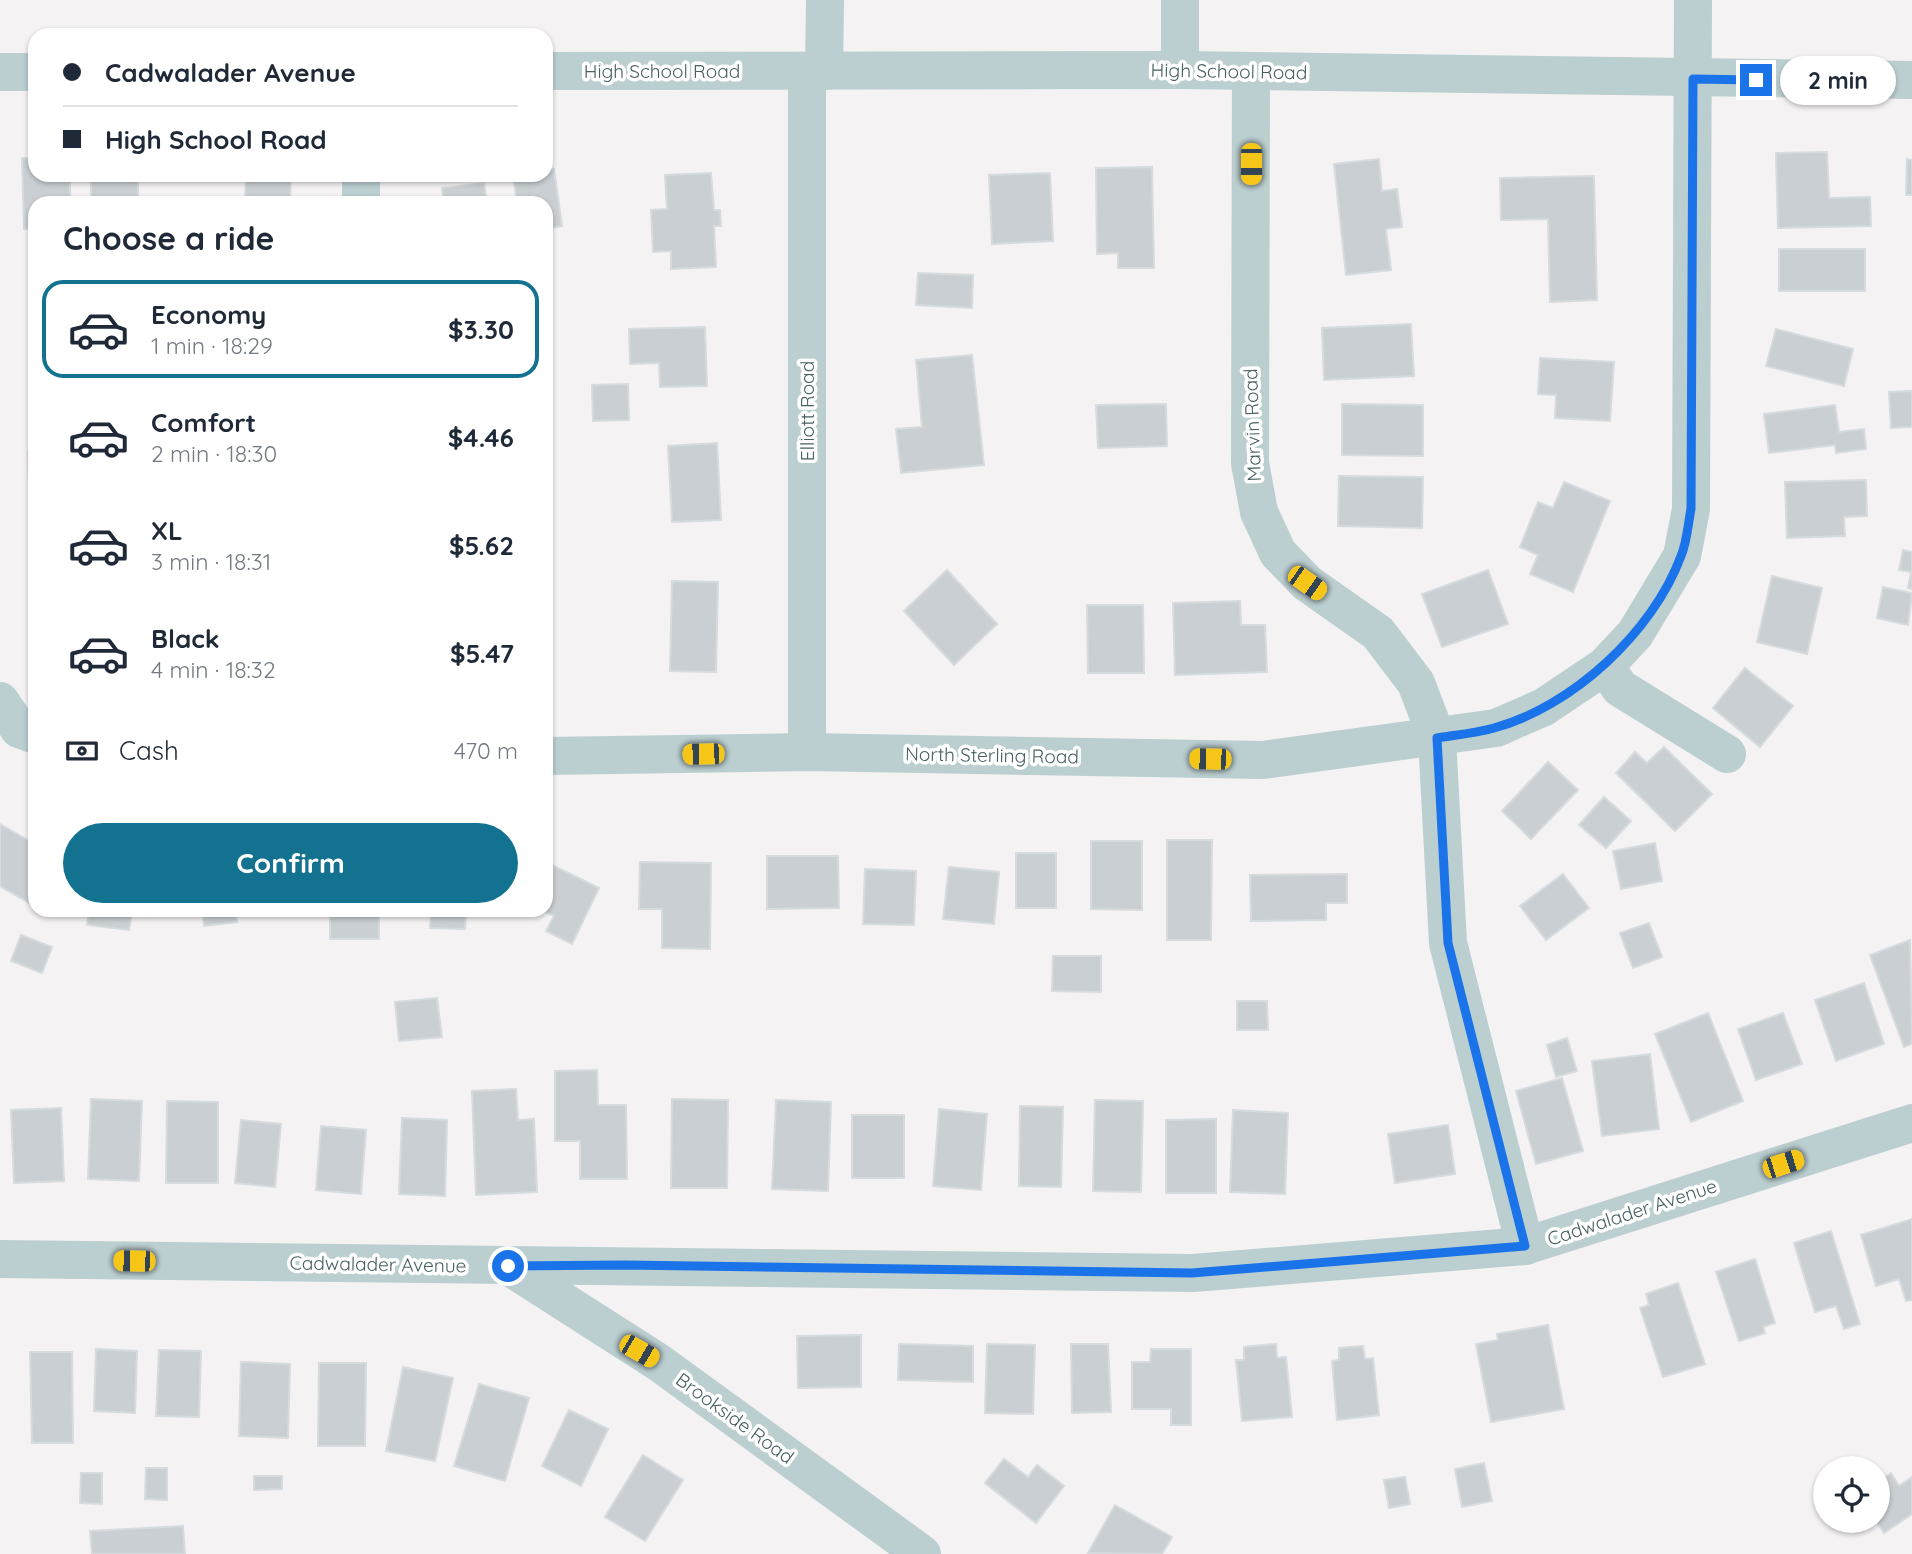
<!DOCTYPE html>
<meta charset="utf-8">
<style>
body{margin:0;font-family:Quicksand,sans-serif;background:#f2f2f3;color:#1f2937;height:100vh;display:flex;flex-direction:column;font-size:26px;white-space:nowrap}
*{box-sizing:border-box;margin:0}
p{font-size:23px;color:#747a83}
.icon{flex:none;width:38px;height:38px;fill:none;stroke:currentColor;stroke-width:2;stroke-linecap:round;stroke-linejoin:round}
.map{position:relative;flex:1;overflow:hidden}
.side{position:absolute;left:28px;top:196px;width:525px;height:721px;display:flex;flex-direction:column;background:#fff;border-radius:21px;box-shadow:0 2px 5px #0004}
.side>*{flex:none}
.guide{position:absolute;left:28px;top:28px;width:525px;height:154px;border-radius:21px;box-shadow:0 2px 5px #0004;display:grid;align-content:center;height:154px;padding:0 35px;background:#fff}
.tools{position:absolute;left:1813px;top:1456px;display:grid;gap:14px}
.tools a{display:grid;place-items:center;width:77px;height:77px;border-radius:50%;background:#fff;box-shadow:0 2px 5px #0004;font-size:35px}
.end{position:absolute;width:32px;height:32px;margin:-16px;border:9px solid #1a73e8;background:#fff;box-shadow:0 0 0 4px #fff}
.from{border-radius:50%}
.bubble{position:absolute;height:49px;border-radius:24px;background:#fff;box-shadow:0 2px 5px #0004;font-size:23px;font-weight:700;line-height:49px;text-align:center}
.car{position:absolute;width:21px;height:42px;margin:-21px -10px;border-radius:9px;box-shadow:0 0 5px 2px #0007;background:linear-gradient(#f5c518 24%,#345 0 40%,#f5c518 0 76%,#345 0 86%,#f5c518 0)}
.guide b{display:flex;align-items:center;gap:24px;height:66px;font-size:26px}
.guide b+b{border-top:2px solid #e0e1e3}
.guide i{width:18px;height:18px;background:#1f2937}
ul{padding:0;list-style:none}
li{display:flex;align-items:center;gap:21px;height:98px;margin:0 14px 10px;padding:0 21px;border:4px solid transparent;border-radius:21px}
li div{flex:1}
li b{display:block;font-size:26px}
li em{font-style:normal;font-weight:700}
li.active{border-color:#137290}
li>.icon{width:63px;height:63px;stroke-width:1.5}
h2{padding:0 35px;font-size:32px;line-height:84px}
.pay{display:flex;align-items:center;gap:18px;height:77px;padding:0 35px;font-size:26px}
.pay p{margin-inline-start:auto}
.primary-button{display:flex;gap:14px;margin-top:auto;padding:14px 35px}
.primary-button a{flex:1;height:80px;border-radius:42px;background:#137290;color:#fff;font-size:28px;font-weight:700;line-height:80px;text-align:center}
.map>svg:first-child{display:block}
.building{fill:#c9cfd2;stroke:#d5dbde;stroke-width:2}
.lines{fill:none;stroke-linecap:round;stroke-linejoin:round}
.minor{stroke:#bbced0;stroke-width:38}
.route{stroke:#1a73e8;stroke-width:9}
.labels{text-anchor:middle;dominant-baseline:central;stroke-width:7;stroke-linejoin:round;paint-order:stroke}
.street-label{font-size:19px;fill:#475f62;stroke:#fff}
</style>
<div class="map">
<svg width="1912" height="1554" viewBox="0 0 1912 1554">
<rect width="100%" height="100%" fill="#f4f2f3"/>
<!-- building -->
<g class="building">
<path d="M 1827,152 L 1829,198 L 1870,197 L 1871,226 L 1778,228 L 1776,153 Z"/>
<path d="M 22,158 L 35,158 L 35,175 L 70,175 L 70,203 L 35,203 L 35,229 L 24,229 Z"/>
<path d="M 1379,159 L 1382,191 L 1397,189 L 1402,227 L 1386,229 L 1391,270 L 1346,275 L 1334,164 Z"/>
<path d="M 1907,159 L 1912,160 L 1912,195 L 1906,195 Z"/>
<path d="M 1152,167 L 1154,268 L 1118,268 L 1118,253 L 1097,254 L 1096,168 Z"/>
<path d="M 554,169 L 562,226 L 546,229 L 546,203 L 517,203 L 513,175 L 546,175 L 546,170 Z"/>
<path d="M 711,173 L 714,210 L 720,210 L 721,226 L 714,226 L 716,267 L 671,269 L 671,251 L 653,252 L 651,210 L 667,209 L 665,175 Z"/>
<path d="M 1050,173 L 1053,241 L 992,244 L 989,175 Z"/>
<rect x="91" y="175" width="47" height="28"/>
<path d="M 246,175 L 291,175 L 290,203 L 245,203 Z"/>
<path d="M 1594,176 L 1597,300 L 1550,302 L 1548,219 L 1501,220 L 1500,178 Z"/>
<path d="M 484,183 L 487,203 L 444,203 L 442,188 Z"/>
<rect x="1779" y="249" width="86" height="42"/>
<path d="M 918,273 L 973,275 L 972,308 L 916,305 Z"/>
<path d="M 1411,324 L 1414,376 L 1324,380 L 1322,328 Z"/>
<path d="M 705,327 L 707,386 L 660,387 L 659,363 L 630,364 L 629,329 Z"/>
<path d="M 1776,329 L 1853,349 L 1844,386 L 1766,366 Z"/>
<path d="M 972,355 L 984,465 L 901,473 L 896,429 L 922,427 L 916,360 Z"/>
<path d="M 1540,358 L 1614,362 L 1610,421 L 1555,418 L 1556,395 L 1538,394 Z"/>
<path d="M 628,384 L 629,420 L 593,421 L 592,385 Z"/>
<path d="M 1912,391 L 1912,427 L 1891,428 L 1889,392 Z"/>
<path d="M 1166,404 L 1167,446 L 1098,448 L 1096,405 Z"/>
<path d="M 1342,404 L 1423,405 L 1423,456 L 1342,455 Z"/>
<path d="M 1835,405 L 1839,432 L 1864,429 L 1866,449 L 1836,453 L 1835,445 L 1769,453 L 1764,414 Z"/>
<path d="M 717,443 L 721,520 L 672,522 L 668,446 Z"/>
<path d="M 28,452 L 35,452 L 35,521 L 30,521 Z"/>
<path d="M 1339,476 L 1423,477 L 1422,528 L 1338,526 Z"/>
<path d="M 1866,480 L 1867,516 L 1844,517 L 1845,536 L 1787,538 L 1785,482 Z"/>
<path d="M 1564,482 L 1610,501 L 1573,592 L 1530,574 L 1538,555 L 1520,547 L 1538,502 L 1553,508 Z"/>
<path d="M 1903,550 L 1912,552 L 1912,589 L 1908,588 L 1911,572 L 1899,570 Z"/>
<path d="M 947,570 L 997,624 L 954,665 L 904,611 Z"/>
<path d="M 1488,570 L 1508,624 L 1442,647 L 1422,594 Z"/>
<path d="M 1772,576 L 1822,588 L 1807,654 L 1757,642 Z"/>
<path d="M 672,581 L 718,582 L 716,672 L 670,671 Z"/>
<path d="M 1883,587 L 1912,593 L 1908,625 L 1877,618 Z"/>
<path d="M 1240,601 L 1241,625 L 1265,625 L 1267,672 L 1175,675 L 1173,603 Z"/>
<path d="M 1087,605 L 1143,605 L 1144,673 L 1088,673 Z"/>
<path d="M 1745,668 L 1793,706 L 1760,747 L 1713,708 Z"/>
<path d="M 1664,747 L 1712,794 L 1675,831 L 1616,773 L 1635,752 L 1647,763 Z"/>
<path d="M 1548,762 L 1578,790 L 1531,839 L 1502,811 Z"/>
<path d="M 1604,797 L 1631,821 L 1606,848 L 1579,825 Z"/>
<path d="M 0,824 L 35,844 L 35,898 L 31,904 L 0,886 Z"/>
<path d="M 1167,840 L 1212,840 L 1211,940 L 1167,940 Z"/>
<path d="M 1091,841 L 1142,841 L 1142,910 L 1091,909 Z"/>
<path d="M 1655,843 L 1662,881 L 1621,889 L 1613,851 Z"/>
<rect x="1016" y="853" width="40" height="55"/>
<path d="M 767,856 L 838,856 L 839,908 L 767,909 Z"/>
<path d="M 546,862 L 599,888 L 572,944 L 546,931 L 554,916 L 541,910 L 546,910 Z"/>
<path d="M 640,862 L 711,863 L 710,949 L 662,948 L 662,909 L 639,909 Z"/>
<path d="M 949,867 L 999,872 L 994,924 L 943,919 Z"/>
<path d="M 865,869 L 916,871 L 914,925 L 863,924 Z"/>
<path d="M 1347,874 L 1347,903 L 1326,903 L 1326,920 L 1251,921 L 1250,875 Z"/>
<path d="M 1563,874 L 1589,908 L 1546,940 L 1520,906 Z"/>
<path d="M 89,910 L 152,910 L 151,916 L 132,913 L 129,930 L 87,925 Z"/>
<path d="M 202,910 L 236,910 L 237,922 L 204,926 Z"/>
<rect x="330" y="910" width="49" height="29"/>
<path d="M 431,910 L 466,910 L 465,929 L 430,928 Z"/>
<path d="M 1649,923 L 1662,957 L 1633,968 L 1620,933 Z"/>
<path d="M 21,935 L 52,947 L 42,973 L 11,961 Z"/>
<path d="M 1910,940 L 1912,1044 L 1904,1047 L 1870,955 Z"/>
<path d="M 1053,956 L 1101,956 L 1101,992 L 1052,991 Z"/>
<path d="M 1864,983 L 1884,1044 L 1836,1061 L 1815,1000 Z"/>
<path d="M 437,998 L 442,1037 L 399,1041 L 395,1002 Z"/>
<path d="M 1237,1001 L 1267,1001 L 1268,1030 L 1237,1030 Z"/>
<path d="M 1708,1013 L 1743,1101 L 1691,1122 L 1655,1034 Z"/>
<path d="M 1783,1013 L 1802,1064 L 1756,1080 L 1738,1029 Z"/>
<path d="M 1567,1038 L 1577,1071 L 1556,1077 L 1547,1045 Z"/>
<path d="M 1650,1054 L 1659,1129 L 1602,1136 L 1592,1061 Z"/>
<path d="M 597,1070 L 598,1105 L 626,1105 L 627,1179 L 580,1179 L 580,1141 L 555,1141 L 555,1071 Z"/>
<path d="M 1562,1078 L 1583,1151 L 1536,1164 L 1516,1091 Z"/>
<path d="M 516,1089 L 518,1120 L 534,1119 L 537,1192 L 476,1195 L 472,1091 Z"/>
<path d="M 91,1099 L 142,1101 L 139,1181 L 88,1179 Z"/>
<path d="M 672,1099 L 728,1100 L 727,1188 L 671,1188 Z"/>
<path d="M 776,1100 L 831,1102 L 828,1191 L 772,1189 Z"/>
<path d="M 1095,1100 L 1143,1101 L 1141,1192 L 1093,1191 Z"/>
<path d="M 167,1101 L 218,1102 L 218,1183 L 166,1183 Z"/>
<path d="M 1020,1106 L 1063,1107 L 1061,1187 L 1019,1186 Z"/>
<path d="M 61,1108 L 64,1181 L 14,1183 L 11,1110 Z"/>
<path d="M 939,1109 L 987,1114 L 981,1190 L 933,1186 Z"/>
<path d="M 1233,1110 L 1288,1113 L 1285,1194 L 1230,1192 Z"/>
<rect x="852" y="1115" width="52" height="63"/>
<path d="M 402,1118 L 447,1120 L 445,1196 L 399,1194 Z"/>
<path d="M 1216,1119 L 1216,1193 L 1166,1193 L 1166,1120 Z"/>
<path d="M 241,1120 L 281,1124 L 275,1187 L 235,1183 Z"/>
<path d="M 1448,1125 L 1455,1174 L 1395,1183 L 1388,1134 Z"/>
<path d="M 321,1126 L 366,1130 L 361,1194 L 316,1190 Z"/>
<path d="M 1912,1219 L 1912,1300 L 1906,1301 L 1899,1279 L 1876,1286 L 1861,1235 Z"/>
<path d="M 1831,1231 L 1860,1324 L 1844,1329 L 1836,1306 L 1815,1312 L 1794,1243 Z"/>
<path d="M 1755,1259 L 1775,1323 L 1763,1327 L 1765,1333 L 1739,1341 L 1716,1272 Z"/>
<path d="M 1678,1283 L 1705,1364 L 1663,1377 L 1640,1308 L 1649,1305 L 1646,1294 Z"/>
<path d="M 1548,1325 L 1564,1409 L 1491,1422 L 1476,1344 L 1498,1340 L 1497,1334 Z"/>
<path d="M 861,1335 L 861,1387 L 798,1388 L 797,1336 Z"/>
<path d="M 899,1344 L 973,1346 L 973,1382 L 898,1380 Z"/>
<path d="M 987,1344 L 1035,1345 L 1033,1414 L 985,1413 Z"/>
<path d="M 1071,1344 L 1108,1344 L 1111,1412 L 1072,1413 Z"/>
<path d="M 1276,1344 L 1277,1358 L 1286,1357 L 1292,1417 L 1242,1421 L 1236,1360 L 1244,1360 L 1244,1347 Z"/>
<path d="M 1363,1346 L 1365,1359 L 1373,1358 L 1379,1415 L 1337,1420 L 1332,1361 L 1339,1360 L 1339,1348 Z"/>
<path d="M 96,1349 L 137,1351 L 135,1413 L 94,1411 Z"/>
<path d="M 1151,1349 L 1191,1349 L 1191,1425 L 1171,1425 L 1171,1409 L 1132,1409 L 1132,1362 L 1150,1362 Z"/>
<path d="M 159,1350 L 201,1351 L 199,1417 L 156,1416 Z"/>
<path d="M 30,1352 L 72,1352 L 73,1443 L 32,1443 Z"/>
<path d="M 241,1362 L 290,1364 L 288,1438 L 239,1436 Z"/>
<path d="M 319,1363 L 366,1363 L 365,1446 L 318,1446 Z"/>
<path d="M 403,1367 L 453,1378 L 435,1461 L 386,1451 Z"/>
<path d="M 479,1384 L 529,1398 L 505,1481 L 454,1466 Z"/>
<path d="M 569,1410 L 608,1429 L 581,1486 L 542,1466 Z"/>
<path d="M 643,1455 L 683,1480 L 645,1541 L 605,1517 Z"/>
<path d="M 1004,1459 L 1028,1477 L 1037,1465 L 1064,1486 L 1036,1523 L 985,1483 Z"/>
<path d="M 1484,1463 L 1492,1501 L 1462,1507 L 1455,1469 Z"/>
<path d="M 146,1468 L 167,1468 L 167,1500 L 145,1499 Z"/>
<path d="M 81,1473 L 102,1473 L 102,1504 L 80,1503 Z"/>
<path d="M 1891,1473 L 1899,1486 L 1912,1477 L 1912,1514 L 1884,1533 L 1876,1521 L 1878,1482 Z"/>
<path d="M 254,1476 L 282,1476 L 282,1489 L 254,1490 Z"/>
<path d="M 1405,1477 L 1410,1504 L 1389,1508 L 1384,1480 Z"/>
<path d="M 1115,1505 L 1172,1537 L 1162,1554 L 1088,1553 Z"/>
<path d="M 183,1526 L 185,1554 L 92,1554 L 90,1531 Z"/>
</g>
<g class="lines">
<!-- minor -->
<g class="minor">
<path d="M 1180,0 L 1180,70"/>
<path d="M 546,71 L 1180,70 L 1912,80"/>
<path d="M 824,71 L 825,0"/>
<path d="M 1251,71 L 1250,463 L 1259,512 L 1278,553 L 1307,583 L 1378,633 L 1416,683 L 1437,738 L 1448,943 L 1525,1246"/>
<path d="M 0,72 L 35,72"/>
<path d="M 361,175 L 361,203"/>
<path d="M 1605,666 L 1620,688 L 1727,754"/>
<path d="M 0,701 L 19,729 L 35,735"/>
<path d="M 807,752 L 807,71"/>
<path d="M 546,756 L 807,752 L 1263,760 L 1496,728 L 1544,707 L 1605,666 L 1635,634 L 1682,556 L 1691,509 L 1693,0"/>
<path d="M 0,1259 L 1193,1273 L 1525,1246 L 1912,1123"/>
<path d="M 508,1266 L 658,1362 L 922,1554"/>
</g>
</g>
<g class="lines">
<!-- route -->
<path class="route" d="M 508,1266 L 625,1265 L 1192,1273 L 1525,1246 L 1448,943 L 1437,738 C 1456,735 1476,733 1494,728 C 1572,707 1653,632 1681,556 C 1687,542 1688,524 1691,509 L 1693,79 L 1756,80"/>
</g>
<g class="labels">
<!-- street labels -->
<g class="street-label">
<text x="662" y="71">High School Road</text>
<text transform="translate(1229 71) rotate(1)">High School Road</text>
<text transform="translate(807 411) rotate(-90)">Elliott Road</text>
<text transform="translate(1252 425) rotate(-92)">Marvin Road</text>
<text transform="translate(992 755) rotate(1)">North Sterling Road</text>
<text transform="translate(1632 1212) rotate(-18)">Cadwalader Avenue</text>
<text transform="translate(378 1264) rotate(1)">Cadwalader Avenue</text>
<text transform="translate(735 1418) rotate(36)">Brookside Road</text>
</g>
</g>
</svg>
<div class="tools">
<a><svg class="icon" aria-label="locate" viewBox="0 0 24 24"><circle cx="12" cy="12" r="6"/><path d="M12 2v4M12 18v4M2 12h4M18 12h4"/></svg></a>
</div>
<i class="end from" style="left:508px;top:1266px"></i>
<i class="end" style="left:1756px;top:80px"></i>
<div class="bubble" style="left:1780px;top:56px;width:116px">2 min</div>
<i class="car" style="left:1251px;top:164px;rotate:180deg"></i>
<i class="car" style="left:1307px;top:583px;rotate:125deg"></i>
<i class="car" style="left:703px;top:754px;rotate:269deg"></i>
<i class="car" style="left:1210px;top:759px;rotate:271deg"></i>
<i class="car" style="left:1783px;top:1164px;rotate:72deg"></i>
<i class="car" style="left:134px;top:1261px;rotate:271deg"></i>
<i class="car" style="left:639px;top:1351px;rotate:120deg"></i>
<div class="guide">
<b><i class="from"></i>Cadwalader Avenue</b>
<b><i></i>High School Road</b>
</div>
<section class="side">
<h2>Choose a ride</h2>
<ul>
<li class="active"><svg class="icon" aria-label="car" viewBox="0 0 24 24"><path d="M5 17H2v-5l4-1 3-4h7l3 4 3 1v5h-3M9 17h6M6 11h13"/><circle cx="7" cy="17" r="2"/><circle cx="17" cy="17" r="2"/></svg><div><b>Economy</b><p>1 min · 18:29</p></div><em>$3.30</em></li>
<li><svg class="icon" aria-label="car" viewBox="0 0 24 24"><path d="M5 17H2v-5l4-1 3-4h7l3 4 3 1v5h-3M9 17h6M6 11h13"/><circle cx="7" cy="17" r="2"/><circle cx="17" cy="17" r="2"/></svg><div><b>Comfort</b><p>2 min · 18:30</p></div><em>$4.46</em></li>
<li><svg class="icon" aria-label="car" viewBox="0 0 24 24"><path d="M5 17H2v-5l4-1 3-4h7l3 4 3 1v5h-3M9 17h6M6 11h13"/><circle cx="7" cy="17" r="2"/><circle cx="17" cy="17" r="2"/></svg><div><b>XL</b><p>3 min · 18:31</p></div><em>$5.62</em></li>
<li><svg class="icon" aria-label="car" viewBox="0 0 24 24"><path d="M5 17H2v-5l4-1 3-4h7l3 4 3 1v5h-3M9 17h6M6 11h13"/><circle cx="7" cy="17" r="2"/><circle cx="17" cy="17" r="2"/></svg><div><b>Black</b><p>4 min · 18:32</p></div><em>$5.47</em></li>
</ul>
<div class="pay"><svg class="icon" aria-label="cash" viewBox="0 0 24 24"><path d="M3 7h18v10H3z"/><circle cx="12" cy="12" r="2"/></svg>Cash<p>470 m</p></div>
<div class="primary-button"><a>Confirm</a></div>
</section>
</div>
